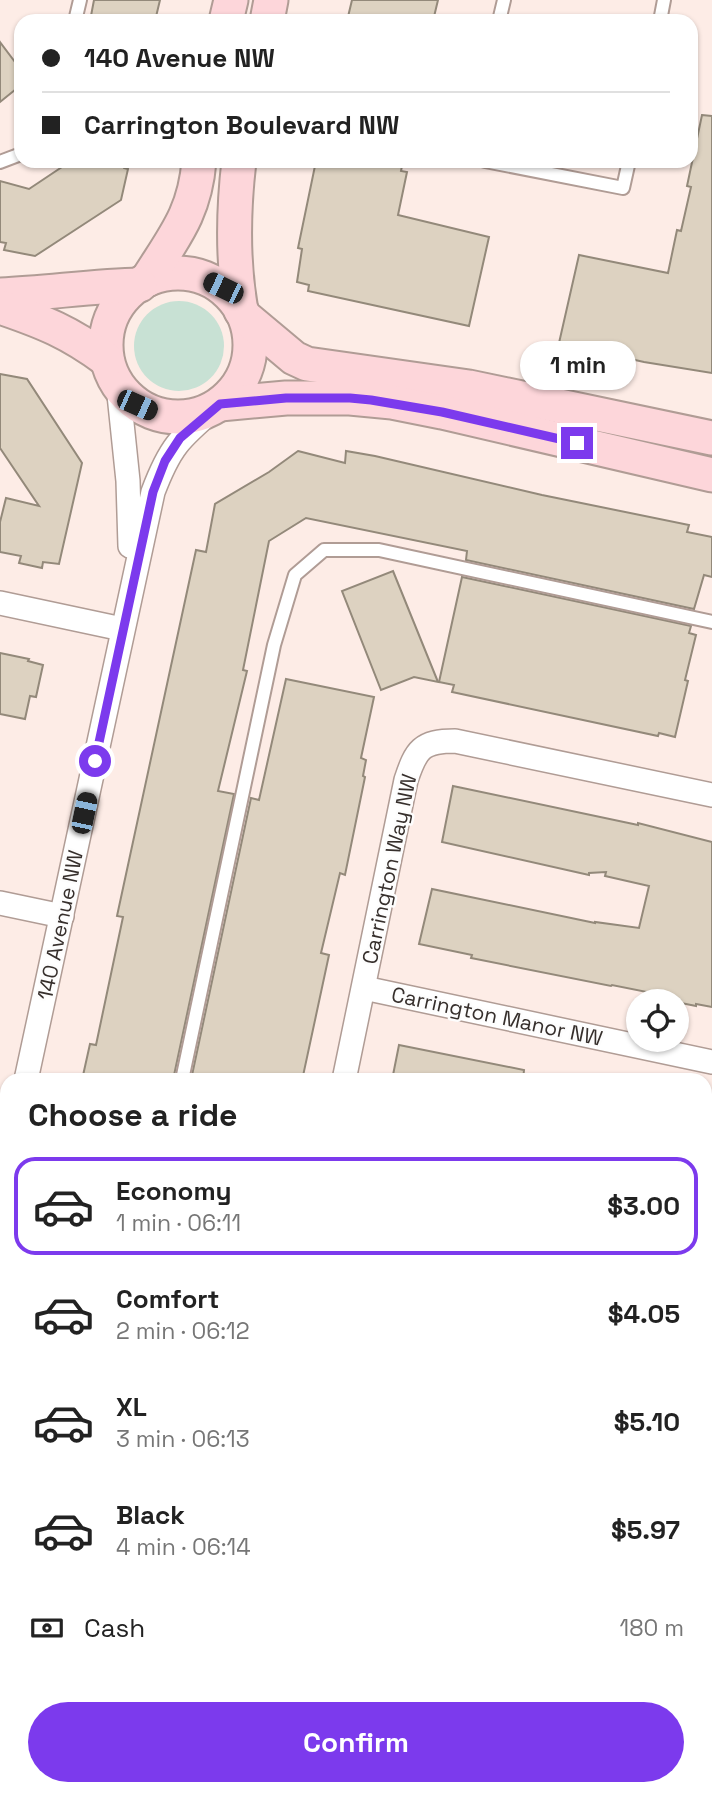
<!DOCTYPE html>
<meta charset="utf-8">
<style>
body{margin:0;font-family:"Space Grotesk",sans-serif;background:#f2f2f2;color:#222;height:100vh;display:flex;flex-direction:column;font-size:26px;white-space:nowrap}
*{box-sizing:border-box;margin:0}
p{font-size:23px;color:#767676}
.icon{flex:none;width:38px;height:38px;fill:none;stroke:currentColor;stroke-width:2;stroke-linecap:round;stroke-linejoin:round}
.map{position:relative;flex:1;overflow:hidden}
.side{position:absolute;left:0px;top:1073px;width:712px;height:723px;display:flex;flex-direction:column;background:#fff;border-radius:21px 21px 0 0;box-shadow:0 2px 5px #0004}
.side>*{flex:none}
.top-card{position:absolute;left:14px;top:14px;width:684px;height:154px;border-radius:21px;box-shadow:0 2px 5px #0004;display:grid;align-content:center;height:154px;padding:0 28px;background:#fff}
.controls{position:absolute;left:626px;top:989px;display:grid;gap:14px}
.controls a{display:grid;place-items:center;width:63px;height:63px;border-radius:50%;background:#fff;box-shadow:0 2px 5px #0004;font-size:35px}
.end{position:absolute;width:32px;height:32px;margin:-16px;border:9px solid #7c3aed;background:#fff;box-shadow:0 0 0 4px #fff}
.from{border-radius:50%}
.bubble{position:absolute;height:49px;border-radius:24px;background:#fff;box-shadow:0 2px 5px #0004;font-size:23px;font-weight:700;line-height:49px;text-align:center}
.car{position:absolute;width:21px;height:42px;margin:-21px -10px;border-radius:9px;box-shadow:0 0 5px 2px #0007;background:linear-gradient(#222 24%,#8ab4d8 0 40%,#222 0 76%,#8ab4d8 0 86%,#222 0)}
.top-card b{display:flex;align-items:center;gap:24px;height:66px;font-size:26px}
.top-card b+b{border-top:2px solid #e0e0e0}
.top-card i{width:18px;height:18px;background:#222}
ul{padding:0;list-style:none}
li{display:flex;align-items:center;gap:21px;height:98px;margin:0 14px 10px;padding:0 14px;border:4px solid transparent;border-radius:21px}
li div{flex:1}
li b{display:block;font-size:26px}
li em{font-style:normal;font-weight:700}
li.active{border-color:#7c3aed}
li>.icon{width:63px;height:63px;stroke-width:1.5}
h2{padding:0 28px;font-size:32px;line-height:84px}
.pay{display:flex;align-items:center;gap:18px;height:77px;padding:0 28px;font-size:26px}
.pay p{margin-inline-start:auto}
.action{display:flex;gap:14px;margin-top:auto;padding:14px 28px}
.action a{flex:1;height:80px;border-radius:42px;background:#7c3aed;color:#fff;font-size:28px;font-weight:700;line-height:80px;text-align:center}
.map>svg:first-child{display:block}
.green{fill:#c8e1d4}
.building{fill:#ddd2c1;stroke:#93897a;stroke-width:2}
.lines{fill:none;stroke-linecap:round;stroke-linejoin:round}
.lane-casing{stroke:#b09c95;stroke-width:16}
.street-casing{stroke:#b09c95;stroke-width:26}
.secondary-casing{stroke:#b09c95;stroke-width:37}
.lane{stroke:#fff;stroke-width:12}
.street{stroke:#fff;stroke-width:23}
.secondary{stroke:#fdd6da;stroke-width:33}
.route{stroke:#7c3aed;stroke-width:9}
.labels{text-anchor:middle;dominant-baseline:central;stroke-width:5;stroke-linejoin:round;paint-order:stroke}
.street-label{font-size:21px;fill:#362f2c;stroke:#fdfdfd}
</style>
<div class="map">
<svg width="712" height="1795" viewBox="0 0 712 1795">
<rect width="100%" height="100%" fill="#fdece6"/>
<!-- green -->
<g class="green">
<circle cx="179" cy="346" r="45"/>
<path d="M 0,1238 L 7,1239 L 7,1372 L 0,1379 Z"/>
</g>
<!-- building -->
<g class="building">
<path d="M 94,0 L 160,0 L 155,21 L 90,21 Z"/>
<path d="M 352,0 L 438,0 L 433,21 L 347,21 Z"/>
<path d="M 0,42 L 21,70 L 21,85 L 0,102 Z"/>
<path d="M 702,115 L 712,116 L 712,373 L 644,362 L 559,343 L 579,255 L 668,273 L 677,230 L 681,231 L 691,187 L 687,186 Z"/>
<path d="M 71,161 L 123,161 L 124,168 L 128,169 L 121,200 L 35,256 L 4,250 L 6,243 L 0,242 L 0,181 L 29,189 Z"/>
<path d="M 316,161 L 403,161 L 401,171 L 407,172 L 398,215 L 489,237 L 469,326 L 308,291 L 309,285 L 297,282 L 302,249 L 298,248 Z"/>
<path d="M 0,374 L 27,379 L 82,463 L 59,564 L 43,562 L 42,568 L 19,563 L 21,556 L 0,552 L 0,522 L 6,498 L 39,506 L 0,448 Z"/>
<path d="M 298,451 L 345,463 L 346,451 L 375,456 L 542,495 L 689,525 L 687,532 L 712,537 L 712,577 L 704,575 L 694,609 L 466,560 L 467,551 L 306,518 L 269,541 L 243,670 L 247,671 L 218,791 L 234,794 L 173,1080 L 82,1080 L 90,1044 L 96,1045 L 123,917 L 117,916 L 196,550 L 206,552 L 215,504 L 269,472 Z"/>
<path d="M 393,571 L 438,682 L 414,677 L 381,690 L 342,591 Z"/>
<path d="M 462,577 L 691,626 L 689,633 L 696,635 L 685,680 L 688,681 L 675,737 L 659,733 L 658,736 L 452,692 L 454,685 L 439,682 Z"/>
<path d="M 0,653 L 29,659 L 28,661 L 43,665 L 36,697 L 30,696 L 25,719 L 0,714 Z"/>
<path d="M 286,679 L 374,697 L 361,758 L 366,760 L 363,776 L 365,777 L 345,875 L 340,873 L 321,953 L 329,955 L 303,1076 L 296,1075 L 295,1080 L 191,1080 L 251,798 L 259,800 Z"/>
<path d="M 453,786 L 638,825 L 638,823 L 712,842 L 712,1007 L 696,1004 L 696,1006 L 671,1001 L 672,997 L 612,985 L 611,986 L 471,958 L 472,955 L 419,944 L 432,889 L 595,923 L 595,922 L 639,928 L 649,886 L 605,876 L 606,872 L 589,873 L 589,875 L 442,842 Z"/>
<path d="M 399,1045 L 524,1070 L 523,1080 L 392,1080 Z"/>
</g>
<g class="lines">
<!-- lane casing -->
<g class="lane-casing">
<g id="lane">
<path d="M 75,21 L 80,0"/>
<path d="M 499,21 L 504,0"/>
<path d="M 660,21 L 664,0"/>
<path d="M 485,161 L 623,188 L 629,161"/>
<path d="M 0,162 L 21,154"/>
<path d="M 182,1080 L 274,645 L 295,575 L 324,550 L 379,550 L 712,622"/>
</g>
</g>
<!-- street casing -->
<g class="street-casing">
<g id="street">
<path d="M 118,385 L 128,481 L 130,546"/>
<path d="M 0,603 L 122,629"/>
<path d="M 0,903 L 62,916"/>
<path d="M 364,988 L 712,1062"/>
<path d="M 26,1080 L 153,492 C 170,447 179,439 215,408"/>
<path d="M 344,1080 L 406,780 C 416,750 421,741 455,741 L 712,795"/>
<path d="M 0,1196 L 7,1165"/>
<path d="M 705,1361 L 712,1363"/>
<path d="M 38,1788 L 39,1795"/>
<path d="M 598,1795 L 601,1788"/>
</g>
</g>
<!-- secondary casing -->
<g class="secondary-casing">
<g id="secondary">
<path d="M 226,21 L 231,0"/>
<path d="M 267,21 L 271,0"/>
<path d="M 239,161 C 233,212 232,260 241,311"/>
<circle cx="178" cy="345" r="72"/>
<path d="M 147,280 C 174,237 195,213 199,161"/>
<path d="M 0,295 C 47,293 93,286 140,285"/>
<path d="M 0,307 C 44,322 69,332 107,360"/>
<path d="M 245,317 L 294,358 L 307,364 L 469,387 L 712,438"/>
<path d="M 220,404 L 286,398 L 350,398 L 392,402 L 442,412 L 712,475"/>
</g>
</g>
<!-- lane -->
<use href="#lane" class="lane"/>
<!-- street -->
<use href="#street" class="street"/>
<!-- secondary -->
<use href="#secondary" class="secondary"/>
</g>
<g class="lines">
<!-- route -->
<path class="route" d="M 95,761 L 153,492 L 165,461 L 180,438 L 220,404 L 286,398 L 350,398 L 371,400 L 442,412 L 577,443"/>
</g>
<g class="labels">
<!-- street labels -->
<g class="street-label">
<text transform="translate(389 869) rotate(-78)">Carrington Way NW</text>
<text transform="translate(60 925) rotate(-78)">140 Avenue NW</text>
<text transform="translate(497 1016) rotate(12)">Carrington Manor NW</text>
</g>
</g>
</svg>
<div class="controls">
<a><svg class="icon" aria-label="locate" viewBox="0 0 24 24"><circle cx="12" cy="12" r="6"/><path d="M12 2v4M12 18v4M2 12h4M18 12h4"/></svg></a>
</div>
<i class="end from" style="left:95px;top:761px"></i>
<i class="end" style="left:577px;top:443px"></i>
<div class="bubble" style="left:520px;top:341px;width:116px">1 min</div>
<i class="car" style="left:223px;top:288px;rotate:296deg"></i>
<i class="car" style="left:137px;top:405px;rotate:114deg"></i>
<i class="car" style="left:84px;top:813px;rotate:12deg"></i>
<div class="top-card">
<b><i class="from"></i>140 Avenue NW</b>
<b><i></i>Carrington Boulevard NW</b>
</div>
<section class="side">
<h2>Choose a ride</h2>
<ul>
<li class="active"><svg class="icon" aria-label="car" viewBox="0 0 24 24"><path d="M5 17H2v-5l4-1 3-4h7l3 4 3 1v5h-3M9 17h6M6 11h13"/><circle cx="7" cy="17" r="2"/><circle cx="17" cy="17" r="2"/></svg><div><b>Economy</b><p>1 min · 06:11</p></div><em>$3.00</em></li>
<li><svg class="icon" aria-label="car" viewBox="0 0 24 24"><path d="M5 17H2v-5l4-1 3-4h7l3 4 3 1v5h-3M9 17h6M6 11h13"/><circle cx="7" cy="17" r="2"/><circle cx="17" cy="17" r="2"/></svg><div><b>Comfort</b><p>2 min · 06:12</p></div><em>$4.05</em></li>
<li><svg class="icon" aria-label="car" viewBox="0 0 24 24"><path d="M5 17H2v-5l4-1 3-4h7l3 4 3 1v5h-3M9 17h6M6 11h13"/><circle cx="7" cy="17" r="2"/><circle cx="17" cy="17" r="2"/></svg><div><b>XL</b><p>3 min · 06:13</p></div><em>$5.10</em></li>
<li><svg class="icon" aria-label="car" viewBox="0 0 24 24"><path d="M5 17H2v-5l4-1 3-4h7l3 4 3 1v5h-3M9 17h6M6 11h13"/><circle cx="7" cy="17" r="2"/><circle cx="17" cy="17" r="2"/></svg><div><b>Black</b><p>4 min · 06:14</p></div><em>$5.97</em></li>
</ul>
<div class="pay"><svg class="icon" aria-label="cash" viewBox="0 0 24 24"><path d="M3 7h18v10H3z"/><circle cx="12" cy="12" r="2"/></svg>Cash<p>180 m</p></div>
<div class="action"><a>Confirm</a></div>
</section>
</div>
